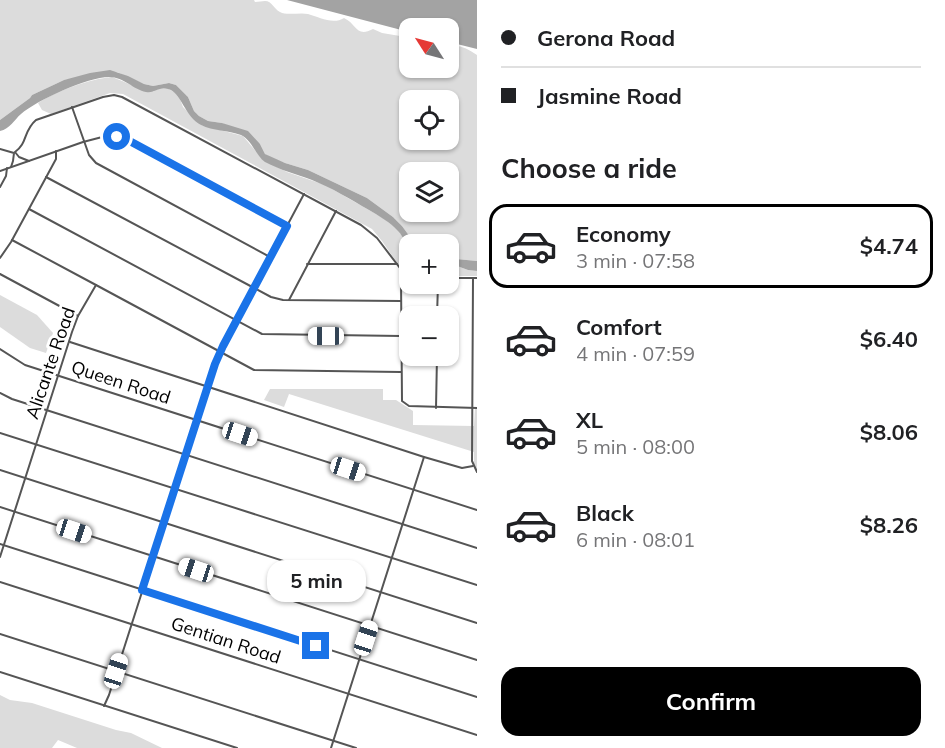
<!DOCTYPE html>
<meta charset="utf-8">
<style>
body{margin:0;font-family:Mulish,sans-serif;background:#f2f2f2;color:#202124;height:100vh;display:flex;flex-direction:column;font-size:22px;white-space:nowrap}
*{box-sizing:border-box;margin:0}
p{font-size:20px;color:#757577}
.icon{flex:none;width:33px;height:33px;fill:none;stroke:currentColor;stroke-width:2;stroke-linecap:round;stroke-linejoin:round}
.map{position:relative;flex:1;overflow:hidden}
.drawer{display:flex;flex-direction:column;background:#fff;width:468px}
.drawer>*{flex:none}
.guide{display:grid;align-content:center;height:132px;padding:0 24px;background:#fff}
.needle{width:39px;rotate:306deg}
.buttons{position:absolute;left:399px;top:18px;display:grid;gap:12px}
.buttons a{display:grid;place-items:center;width:60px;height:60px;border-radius:12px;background:#fff;box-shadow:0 2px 4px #0004;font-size:30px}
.end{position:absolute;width:27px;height:27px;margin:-14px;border:8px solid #1a73e8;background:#fff;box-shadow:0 0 0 3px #fff}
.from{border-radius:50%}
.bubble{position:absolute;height:42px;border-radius:18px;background:#fff;box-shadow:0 2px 4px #0004;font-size:20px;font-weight:700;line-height:42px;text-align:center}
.car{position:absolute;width:18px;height:36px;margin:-18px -9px;border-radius:8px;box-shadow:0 0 4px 2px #0007;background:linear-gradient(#fff 24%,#345 0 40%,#fff 0 76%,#345 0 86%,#fff 0)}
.guide b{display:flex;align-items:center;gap:21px;height:57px;font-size:22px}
.guide b+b{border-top:2px solid #e0e0e0}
.guide i{width:15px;height:15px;background:#202124}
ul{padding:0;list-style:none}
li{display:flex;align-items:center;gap:18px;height:84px;margin:0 12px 9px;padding:0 12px;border:3px solid transparent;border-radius:18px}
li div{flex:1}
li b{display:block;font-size:22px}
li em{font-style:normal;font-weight:700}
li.current{border-color:#000}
li>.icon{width:54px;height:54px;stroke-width:1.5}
h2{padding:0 24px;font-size:27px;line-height:72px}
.cta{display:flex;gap:12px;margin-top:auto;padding:12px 24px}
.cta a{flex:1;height:69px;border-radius:18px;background:#000;color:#fff;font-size:24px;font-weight:700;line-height:69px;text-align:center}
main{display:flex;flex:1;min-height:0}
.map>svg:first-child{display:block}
.green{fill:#dcdcdc;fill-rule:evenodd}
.water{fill:#a3a3a3}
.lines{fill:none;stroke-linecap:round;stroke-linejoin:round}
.street{stroke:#555;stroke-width:2}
.route{stroke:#1a73e8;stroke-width:8}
.labels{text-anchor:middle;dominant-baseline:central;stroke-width:6;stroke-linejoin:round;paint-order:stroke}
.street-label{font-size:18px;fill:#000;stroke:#fff}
</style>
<main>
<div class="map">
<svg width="477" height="748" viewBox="0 0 477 748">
<rect width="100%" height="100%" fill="#fff"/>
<!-- green -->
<g class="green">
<path d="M 0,0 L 254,0 L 255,2 C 259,2 262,1 265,1 C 272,1 274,9 280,12 C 287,16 300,12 308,14 C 319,17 333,25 344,18 C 357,24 356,38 373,29 L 382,33 L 400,36 L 409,36 L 410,68 L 448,68 L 449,50 L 452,46 C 461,45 469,50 477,55 L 477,261 L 456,259 L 449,256 L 448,244 L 419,244 L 413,241 L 402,226 L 393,217 L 367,198 L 308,170 L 285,163 L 273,159 L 265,154 L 260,144 L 222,123 L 208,121 L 199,116 L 194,111 L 188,97 L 176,85 L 169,83 L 153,86 L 144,84 L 117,72 L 64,80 L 32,95 L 30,98 L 0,120 ZM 410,100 L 448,100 L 448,140 L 410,140 ZM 410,172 L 448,172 L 448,212 L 410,212 Z"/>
<path d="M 112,77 C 126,82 138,89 153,92 L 158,88 L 167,88 L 174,92 L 180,99 L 183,107 L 201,125 L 243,136 L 263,160 L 287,172 L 325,185 L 383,218 L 397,229 L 404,238 L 409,251 L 409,274 L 402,270 L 382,241 L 372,229 L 123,94 L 110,93 L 51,114 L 42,110 L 38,103 C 57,91 89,79 112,77 Z"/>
<path d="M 449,263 L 468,270 L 477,271 L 477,276 L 449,276 Z"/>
<path d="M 0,295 L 37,315 L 53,333 L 46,353 L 30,348 L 0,327 Z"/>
<path d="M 270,389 L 383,389 L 383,400 L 396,400 L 413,411 L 413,425 L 474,426 L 475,407 L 477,407 L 477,470 L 474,468 L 474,452 L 289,394 L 284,407 L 264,400 Z"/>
<path d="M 0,695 L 10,700 L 32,703 L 116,730 L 131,733 L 162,748 L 77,748 L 58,740 L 52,748 L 0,748 Z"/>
</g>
<!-- water -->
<g class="water">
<path d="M 287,0 L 477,0 L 477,49 L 449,42 L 448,28 L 410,28 L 409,32 Z"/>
<path d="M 110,70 L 128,76 L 144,84 L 153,86 L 169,83 L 176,85 L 188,97 L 194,111 L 199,116 L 208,121 L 222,123 L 248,131 L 260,144 L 265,154 L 285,163 L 308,170 L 367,198 L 393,217 L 402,226 L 413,241 L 419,244 L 410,244 L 409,251 C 405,244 404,237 398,231 C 390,222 379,216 369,210 C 350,199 332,188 312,180 C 296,174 280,170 265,162 C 256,156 252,140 241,135 C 228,130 213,131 201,125 C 185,117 181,92 168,89 C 159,86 154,94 146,92 C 134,90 124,77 109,77 C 88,77 37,100 21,114 C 14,120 10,129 0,131 L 0,120 L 30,98 L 32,95 L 64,80 L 90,73 Z"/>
<path d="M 448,256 L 456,259 L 477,261 L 477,271 L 468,270 L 449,263 Z"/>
</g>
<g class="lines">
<!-- street -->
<g class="street">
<path d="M 72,107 L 89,155 L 96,163 L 270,257"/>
<path d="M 0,149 L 14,153 L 13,161 L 11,167"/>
<path d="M 29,161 L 19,157 L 15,152 C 28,143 23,131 36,120 L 103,97 L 114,95 L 122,97 L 361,225 L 377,238 L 403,272 L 410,276"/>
<path d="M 0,171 L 83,142 L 106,136 L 124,138 L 137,145 L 287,226"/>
<path d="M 46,177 L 271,297 L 283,300 L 401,301"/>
<path d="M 0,187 L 6,176 L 7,168"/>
<path d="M 29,209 L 262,334 L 401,336"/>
<path d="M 12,240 L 96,285"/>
<path d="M 0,258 L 11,242 L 56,159 L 56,151"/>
<path d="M 307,264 L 397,264"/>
<path d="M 403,272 L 401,279 L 402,401 L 409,406 L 477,408"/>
<path d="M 0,274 L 78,316"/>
<path d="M 448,278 L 477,278"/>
<path d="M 473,278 L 472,461 L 477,472"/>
<path d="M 289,300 L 336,211"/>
<path d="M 437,316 L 438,284"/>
<path d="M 70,342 L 424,457 L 462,468 L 473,466"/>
<path d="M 0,349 L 25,365 L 477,510"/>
<path d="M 0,393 L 12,399 L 477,548"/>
<path d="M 436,408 L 437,356"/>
<path d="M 0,433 L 477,585"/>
<path d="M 0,470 L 477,623"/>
<path d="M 0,507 L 477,660"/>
<path d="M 0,544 L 477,697"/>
<path d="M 0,557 L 72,332 L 78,316 L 96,285 L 254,370 L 401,372"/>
<path d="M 0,582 L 477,735"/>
<path d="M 0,634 L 356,748"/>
<path d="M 0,672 L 237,748"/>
<path d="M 104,706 L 109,695 L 215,364 L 223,346 L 304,194"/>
<path d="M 331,748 L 424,457"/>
</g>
</g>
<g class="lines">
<!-- route -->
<path class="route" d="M 117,137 L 124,138 L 137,145 L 287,226 L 223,346 L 215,364 L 142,590 L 316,646"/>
</g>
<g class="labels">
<!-- street labels -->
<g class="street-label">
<text transform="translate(50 363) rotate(-71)">Alicante Road</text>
<text transform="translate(121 382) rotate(18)">Queen Road</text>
<text transform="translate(226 640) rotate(18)">Gentian Road</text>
</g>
</g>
</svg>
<div class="buttons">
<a><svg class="needle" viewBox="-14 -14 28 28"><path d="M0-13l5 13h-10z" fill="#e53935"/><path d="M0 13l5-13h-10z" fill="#757577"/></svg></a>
<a><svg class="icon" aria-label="locate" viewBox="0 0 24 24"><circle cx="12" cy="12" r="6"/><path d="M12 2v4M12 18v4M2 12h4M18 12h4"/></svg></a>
<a><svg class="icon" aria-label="layers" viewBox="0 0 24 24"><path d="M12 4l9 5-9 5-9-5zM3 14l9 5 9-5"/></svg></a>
<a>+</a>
<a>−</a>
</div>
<i class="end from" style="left:117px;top:137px"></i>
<i class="end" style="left:316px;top:646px"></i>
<div class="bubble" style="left:267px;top:560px;width:99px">5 min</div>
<i class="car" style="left:326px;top:336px;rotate:270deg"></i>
<i class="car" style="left:240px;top:434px;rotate:108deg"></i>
<i class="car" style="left:348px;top:469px;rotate:108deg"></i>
<i class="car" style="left:74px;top:531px;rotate:108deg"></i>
<i class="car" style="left:196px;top:570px;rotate:288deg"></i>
<i class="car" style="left:366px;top:638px;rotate:18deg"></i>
<i class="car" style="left:116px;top:671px;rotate:18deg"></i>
</div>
<section class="drawer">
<div class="guide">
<b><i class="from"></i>Gerona Road</b>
<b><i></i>Jasmine Road</b>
</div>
<h2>Choose a ride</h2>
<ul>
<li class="current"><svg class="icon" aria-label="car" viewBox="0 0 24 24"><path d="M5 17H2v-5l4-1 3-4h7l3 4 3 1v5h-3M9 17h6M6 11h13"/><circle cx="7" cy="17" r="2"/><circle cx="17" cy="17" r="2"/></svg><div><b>Economy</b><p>3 min · 07:58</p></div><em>$4.74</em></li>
<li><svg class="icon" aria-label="car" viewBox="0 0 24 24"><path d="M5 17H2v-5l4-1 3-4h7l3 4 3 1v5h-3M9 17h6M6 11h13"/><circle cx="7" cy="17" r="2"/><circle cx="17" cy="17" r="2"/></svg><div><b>Comfort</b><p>4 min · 07:59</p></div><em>$6.40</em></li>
<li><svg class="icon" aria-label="car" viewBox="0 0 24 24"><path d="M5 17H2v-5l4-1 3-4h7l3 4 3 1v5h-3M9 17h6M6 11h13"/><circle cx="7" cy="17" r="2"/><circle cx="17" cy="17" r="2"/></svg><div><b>XL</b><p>5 min · 08:00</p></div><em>$8.06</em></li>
<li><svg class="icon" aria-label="car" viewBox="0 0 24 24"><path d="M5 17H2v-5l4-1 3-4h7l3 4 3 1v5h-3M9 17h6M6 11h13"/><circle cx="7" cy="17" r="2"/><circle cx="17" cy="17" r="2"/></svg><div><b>Black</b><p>6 min · 08:01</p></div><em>$8.26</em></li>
</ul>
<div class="cta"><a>Confirm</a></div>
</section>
</main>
